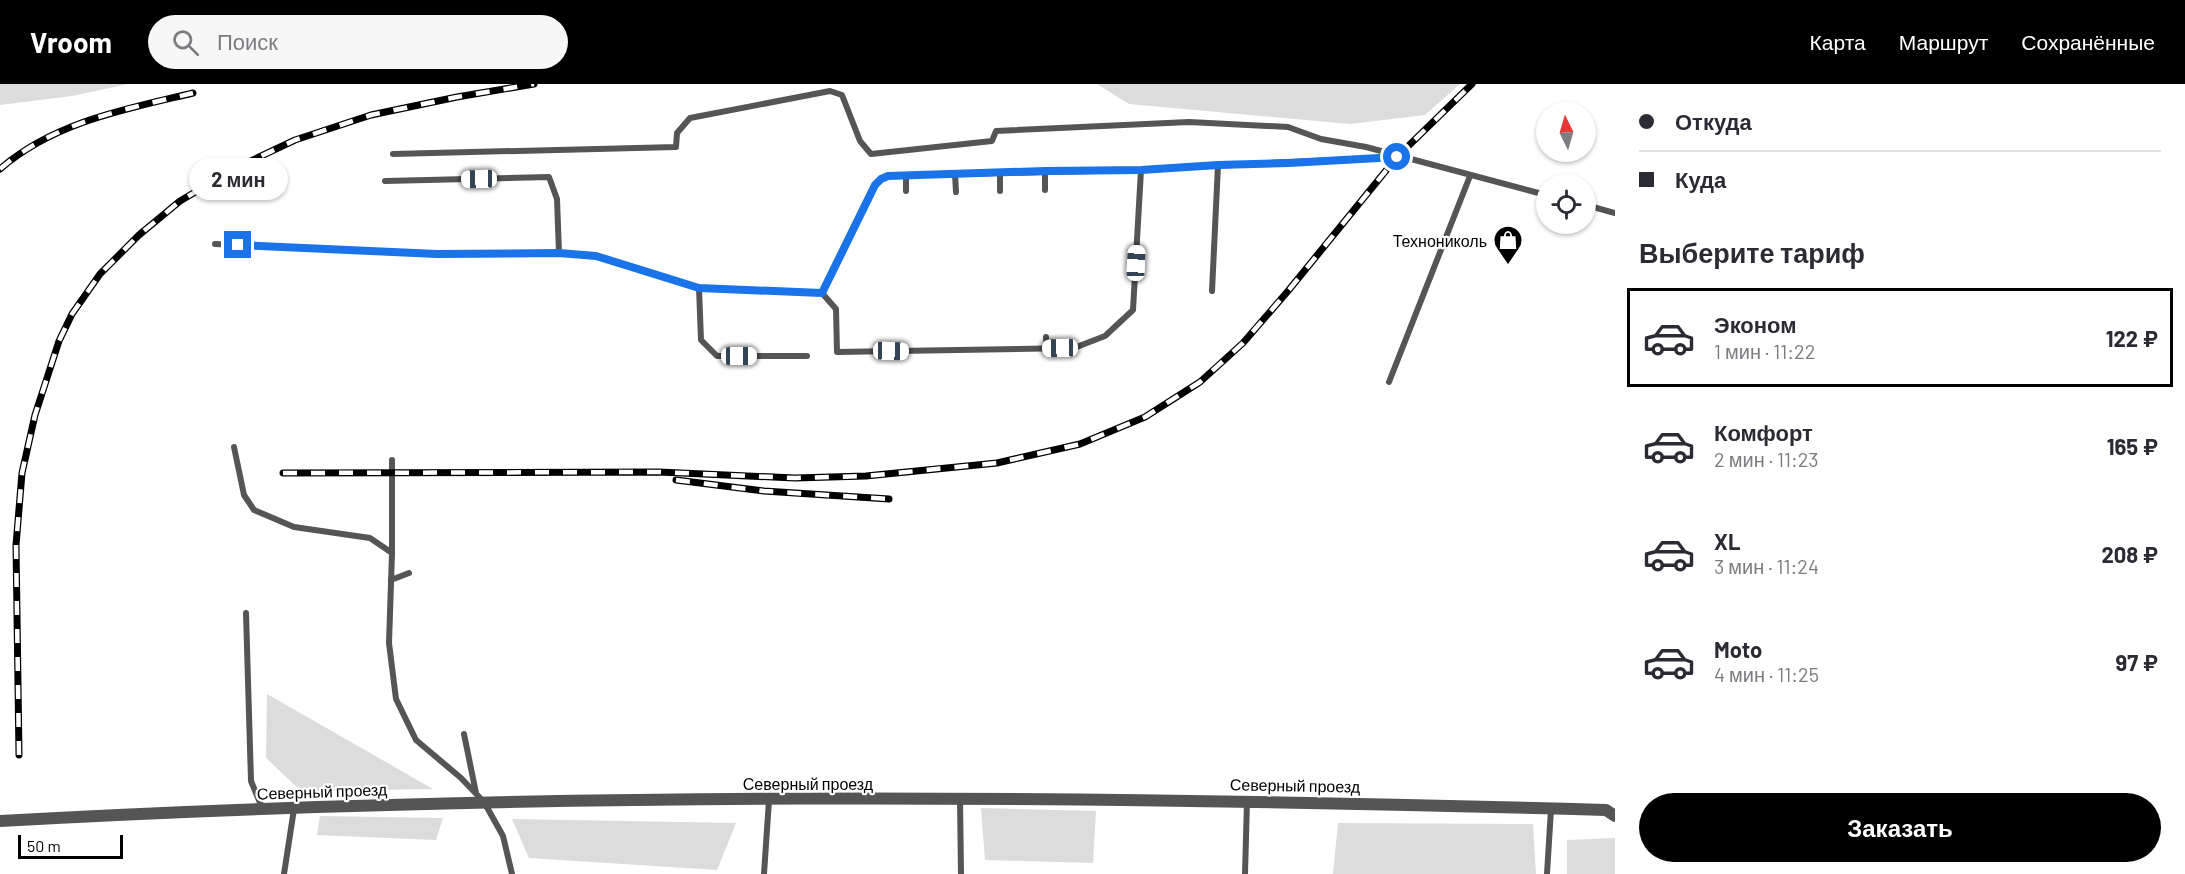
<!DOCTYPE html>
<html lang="ru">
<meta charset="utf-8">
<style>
body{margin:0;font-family:Barlow,sans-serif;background:#f7f7f7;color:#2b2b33;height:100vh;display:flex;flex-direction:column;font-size:22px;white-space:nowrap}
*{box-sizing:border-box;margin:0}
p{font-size:20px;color:#7c7c81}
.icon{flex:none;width:33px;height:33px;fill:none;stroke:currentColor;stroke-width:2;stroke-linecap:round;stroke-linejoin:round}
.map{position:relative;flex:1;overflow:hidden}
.panel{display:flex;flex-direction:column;background:#fff;width:570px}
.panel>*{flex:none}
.guide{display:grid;align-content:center;height:132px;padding:0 24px;background:#fff}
.needle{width:39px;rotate:355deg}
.fabs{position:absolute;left:1536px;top:18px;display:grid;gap:12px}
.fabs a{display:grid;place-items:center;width:60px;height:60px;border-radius:50%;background:#fff;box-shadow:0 2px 4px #0004;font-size:30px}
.scale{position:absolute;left:18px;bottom:15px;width:105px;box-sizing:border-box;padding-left:6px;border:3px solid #000;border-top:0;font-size:16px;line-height:21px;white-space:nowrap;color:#000;-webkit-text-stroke:4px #fff;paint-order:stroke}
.end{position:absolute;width:27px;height:27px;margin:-14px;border:8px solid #1a73e8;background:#fff;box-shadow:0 0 0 3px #fff}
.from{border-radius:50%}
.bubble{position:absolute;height:42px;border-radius:21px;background:#fff;box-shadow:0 2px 4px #0004;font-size:20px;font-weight:700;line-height:42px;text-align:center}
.car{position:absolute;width:18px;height:36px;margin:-18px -9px;border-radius:8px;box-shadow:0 0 4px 2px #0007;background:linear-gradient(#fff 24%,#345 0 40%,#fff 0 76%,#345 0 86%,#fff 0)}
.guide b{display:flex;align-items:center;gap:21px;height:57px;font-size:22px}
.guide b+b{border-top:2px solid #e1e1e2}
.guide i{width:15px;height:15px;background:#2b2b33}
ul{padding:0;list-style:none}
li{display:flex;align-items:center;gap:18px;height:99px;margin:0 12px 9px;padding:0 12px;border:3px solid transparent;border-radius:0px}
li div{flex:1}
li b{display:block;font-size:22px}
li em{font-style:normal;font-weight:700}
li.current{border-color:#000}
li>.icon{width:54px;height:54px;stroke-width:1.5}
h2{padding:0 24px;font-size:27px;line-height:72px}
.action{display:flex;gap:12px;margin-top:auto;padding:12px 24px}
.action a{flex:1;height:69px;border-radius:36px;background:#000;color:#fff;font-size:24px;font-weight:700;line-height:69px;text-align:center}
header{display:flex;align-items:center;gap:36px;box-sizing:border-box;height:84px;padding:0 30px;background:#000;color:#fff}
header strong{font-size:28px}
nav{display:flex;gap:33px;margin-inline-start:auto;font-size:21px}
.search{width:420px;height:54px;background:#f7f7f7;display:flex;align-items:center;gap:15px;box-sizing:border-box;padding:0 21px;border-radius:33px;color:#7c7c81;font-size:22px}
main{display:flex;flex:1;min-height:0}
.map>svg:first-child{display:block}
.green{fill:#dcdcdc}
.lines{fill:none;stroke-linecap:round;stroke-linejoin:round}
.service{stroke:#555;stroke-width:6}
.minor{stroke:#555;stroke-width:12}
.rail-casing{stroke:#000;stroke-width:7}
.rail{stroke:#fff;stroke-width:4.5;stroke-dasharray:14;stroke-linecap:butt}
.route{stroke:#1a73e8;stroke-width:8}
.labels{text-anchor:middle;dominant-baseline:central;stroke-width:4.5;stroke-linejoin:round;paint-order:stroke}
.poi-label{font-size:16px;fill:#000;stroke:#fff;text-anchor:end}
.street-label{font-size:16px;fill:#000;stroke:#fff}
</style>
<header>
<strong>Vroom</strong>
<div class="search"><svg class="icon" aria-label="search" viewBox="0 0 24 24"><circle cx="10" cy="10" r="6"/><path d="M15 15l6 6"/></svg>Поиск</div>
<nav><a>Карта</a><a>Маршрут</a><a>Сохранённые</a></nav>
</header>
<main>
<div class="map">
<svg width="1615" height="790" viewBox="0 0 1615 790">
<rect width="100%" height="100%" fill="#fff"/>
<!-- green -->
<g class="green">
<path d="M 0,0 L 128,0 L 72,12 L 0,21 Z"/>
<path d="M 1097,0 L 1460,0 L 1425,31 L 1350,40 L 1129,20 Z"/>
<path d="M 267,610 L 433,705 L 301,707 L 266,674 Z"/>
<path d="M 981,724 L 1096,727 L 1093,779 L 985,776 Z"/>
<path d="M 320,732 L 443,734 L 436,756 L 317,751 Z"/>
<path d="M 512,735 L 736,739 L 717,786 L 529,774 Z"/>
<path d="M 1338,739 L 1533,740 L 1536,790 L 1333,790 Z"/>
<path d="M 1615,754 L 1615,790 L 1567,790 L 1567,756 Z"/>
</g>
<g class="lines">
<!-- service -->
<g class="service">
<path d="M 393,70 L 676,63 L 677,49 L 690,34 L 830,7 L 842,11 L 860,57 L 871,70 L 992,57 L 996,47 L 1189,38 L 1288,43 L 1321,55 L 1366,63 L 1546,111"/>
<path d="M 1045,87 L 1045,106"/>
<path d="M 1000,88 L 1000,107"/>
<path d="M 955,90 L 956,108"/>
<path d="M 906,91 L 906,107"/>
<path d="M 385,97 L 549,93 L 557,115 L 559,169"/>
<path d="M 1586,121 L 1615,129"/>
<path d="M 215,160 L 437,170 L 559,169 L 595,172 L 699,204"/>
<path d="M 1212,207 L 1218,81"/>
<path d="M 822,209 L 875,101 L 881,95 L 888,92 L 906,91 L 1141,86"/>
<path d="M 1046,253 L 1047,264"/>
<path d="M 807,272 L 717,272 L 701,256 L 699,204 L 822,209 L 836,225 L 837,268 L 1074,264 L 1105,252 L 1133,226 L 1141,86 C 1225,80 1309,78 1392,73"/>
<path d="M 1389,298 L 1470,92"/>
<path d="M 234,363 L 244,411 L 254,426 L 294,443 L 370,454 L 392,469"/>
<path d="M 392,376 L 392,469 L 389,559 L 396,615 L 416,656 L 461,694 L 484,718 L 503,752 L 512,790"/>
<path d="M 391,496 L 409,489"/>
<path d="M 246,529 L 251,697 L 263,726"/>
<path d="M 464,650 L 476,709"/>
<path d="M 960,715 L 961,790"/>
<path d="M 284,790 L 294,725"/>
<path d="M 764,790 L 769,716"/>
<path d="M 1245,790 L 1247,717"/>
<path d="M 1547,790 L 1551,725"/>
</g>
<!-- minor -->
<path class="minor" d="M 0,737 C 535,707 1071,711 1606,726 L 1615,732"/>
<!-- rail casing -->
<g class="rail-casing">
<g id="rail">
<path d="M 0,85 C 54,38 126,25 193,9"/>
<path d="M 283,389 L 659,388 L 795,394 L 866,392 L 997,379 L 1080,360 L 1145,333 L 1200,298 L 1243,259 L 1288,207 L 1397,73 L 1472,0"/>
<path d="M 676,396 L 764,407 L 889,415"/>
<path d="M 19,671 L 16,461 L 22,389 L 35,331 L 59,257 L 72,230 L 100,190 L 139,151 L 180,117 L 236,84 L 295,56 L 371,31 L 457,13 L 534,0"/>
</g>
</g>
<!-- rail -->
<use href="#rail" class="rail"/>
</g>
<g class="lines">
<!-- route -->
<path class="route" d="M 238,161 L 437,170 L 559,169 L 596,172 L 699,204 L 822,209 L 875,101 L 881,95 L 888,92 L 1045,87 L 1141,86 L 1218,81 L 1289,79 L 1397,73"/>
</g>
<!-- icons -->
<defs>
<g id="shop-pin" transform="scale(1.5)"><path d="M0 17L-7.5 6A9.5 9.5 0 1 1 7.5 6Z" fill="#000" stroke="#fff"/><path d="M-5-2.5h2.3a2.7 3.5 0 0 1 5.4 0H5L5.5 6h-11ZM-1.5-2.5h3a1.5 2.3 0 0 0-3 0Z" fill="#fff"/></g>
</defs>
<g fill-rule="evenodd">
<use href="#shop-pin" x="1508" y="156"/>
</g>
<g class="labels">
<!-- poi labels -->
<g class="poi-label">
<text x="1487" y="156">Технониколь</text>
</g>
<!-- street labels -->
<g class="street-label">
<text x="808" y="699">Северный проезд</text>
<text transform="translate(1295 701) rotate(1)">Северный проезд</text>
<text transform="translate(322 707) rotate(-2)">Северный проезд</text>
</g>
</g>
</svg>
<div class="fabs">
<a><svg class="needle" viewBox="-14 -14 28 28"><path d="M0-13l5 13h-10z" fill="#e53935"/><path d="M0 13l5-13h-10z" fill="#7c7c81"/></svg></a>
<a><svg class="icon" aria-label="locate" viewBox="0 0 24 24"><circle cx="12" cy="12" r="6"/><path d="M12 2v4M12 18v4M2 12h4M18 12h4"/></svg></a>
</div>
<div class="scale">50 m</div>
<i class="end from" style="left:1397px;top:73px"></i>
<i class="end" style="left:238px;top:161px"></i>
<div class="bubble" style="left:189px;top:74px;width:99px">2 мин</div>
<i class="car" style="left:479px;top:95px;rotate:269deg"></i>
<i class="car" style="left:1136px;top:179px;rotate:3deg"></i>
<i class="car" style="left:1060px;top:264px;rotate:269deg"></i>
<i class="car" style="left:891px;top:267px;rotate:91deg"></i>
<i class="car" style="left:739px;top:272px;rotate:90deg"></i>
</div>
<section class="panel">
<div class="guide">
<b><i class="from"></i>Откуда</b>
<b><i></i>Куда</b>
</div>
<h2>Выберите тариф</h2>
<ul>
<li class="current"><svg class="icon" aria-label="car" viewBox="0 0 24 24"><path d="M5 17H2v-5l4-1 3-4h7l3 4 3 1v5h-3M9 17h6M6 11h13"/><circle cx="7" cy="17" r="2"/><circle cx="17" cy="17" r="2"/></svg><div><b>Эконом</b><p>1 мин · 11:22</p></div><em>122 ₽</em></li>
<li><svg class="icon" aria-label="car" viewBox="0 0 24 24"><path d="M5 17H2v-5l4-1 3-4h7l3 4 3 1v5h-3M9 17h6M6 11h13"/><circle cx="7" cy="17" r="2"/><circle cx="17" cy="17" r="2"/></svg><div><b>Комфорт</b><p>2 мин · 11:23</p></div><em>165 ₽</em></li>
<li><svg class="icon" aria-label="car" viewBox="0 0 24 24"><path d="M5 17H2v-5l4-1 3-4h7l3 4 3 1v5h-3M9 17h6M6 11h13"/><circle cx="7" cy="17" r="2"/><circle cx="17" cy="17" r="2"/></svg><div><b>XL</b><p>3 мин · 11:24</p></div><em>208 ₽</em></li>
<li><svg class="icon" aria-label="car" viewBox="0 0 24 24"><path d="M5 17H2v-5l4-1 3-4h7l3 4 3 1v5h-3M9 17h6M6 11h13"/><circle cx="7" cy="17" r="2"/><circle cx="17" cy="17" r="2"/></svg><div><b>Moto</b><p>4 мин · 11:25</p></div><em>97 ₽</em></li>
</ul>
<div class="action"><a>Заказать</a></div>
</section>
</main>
